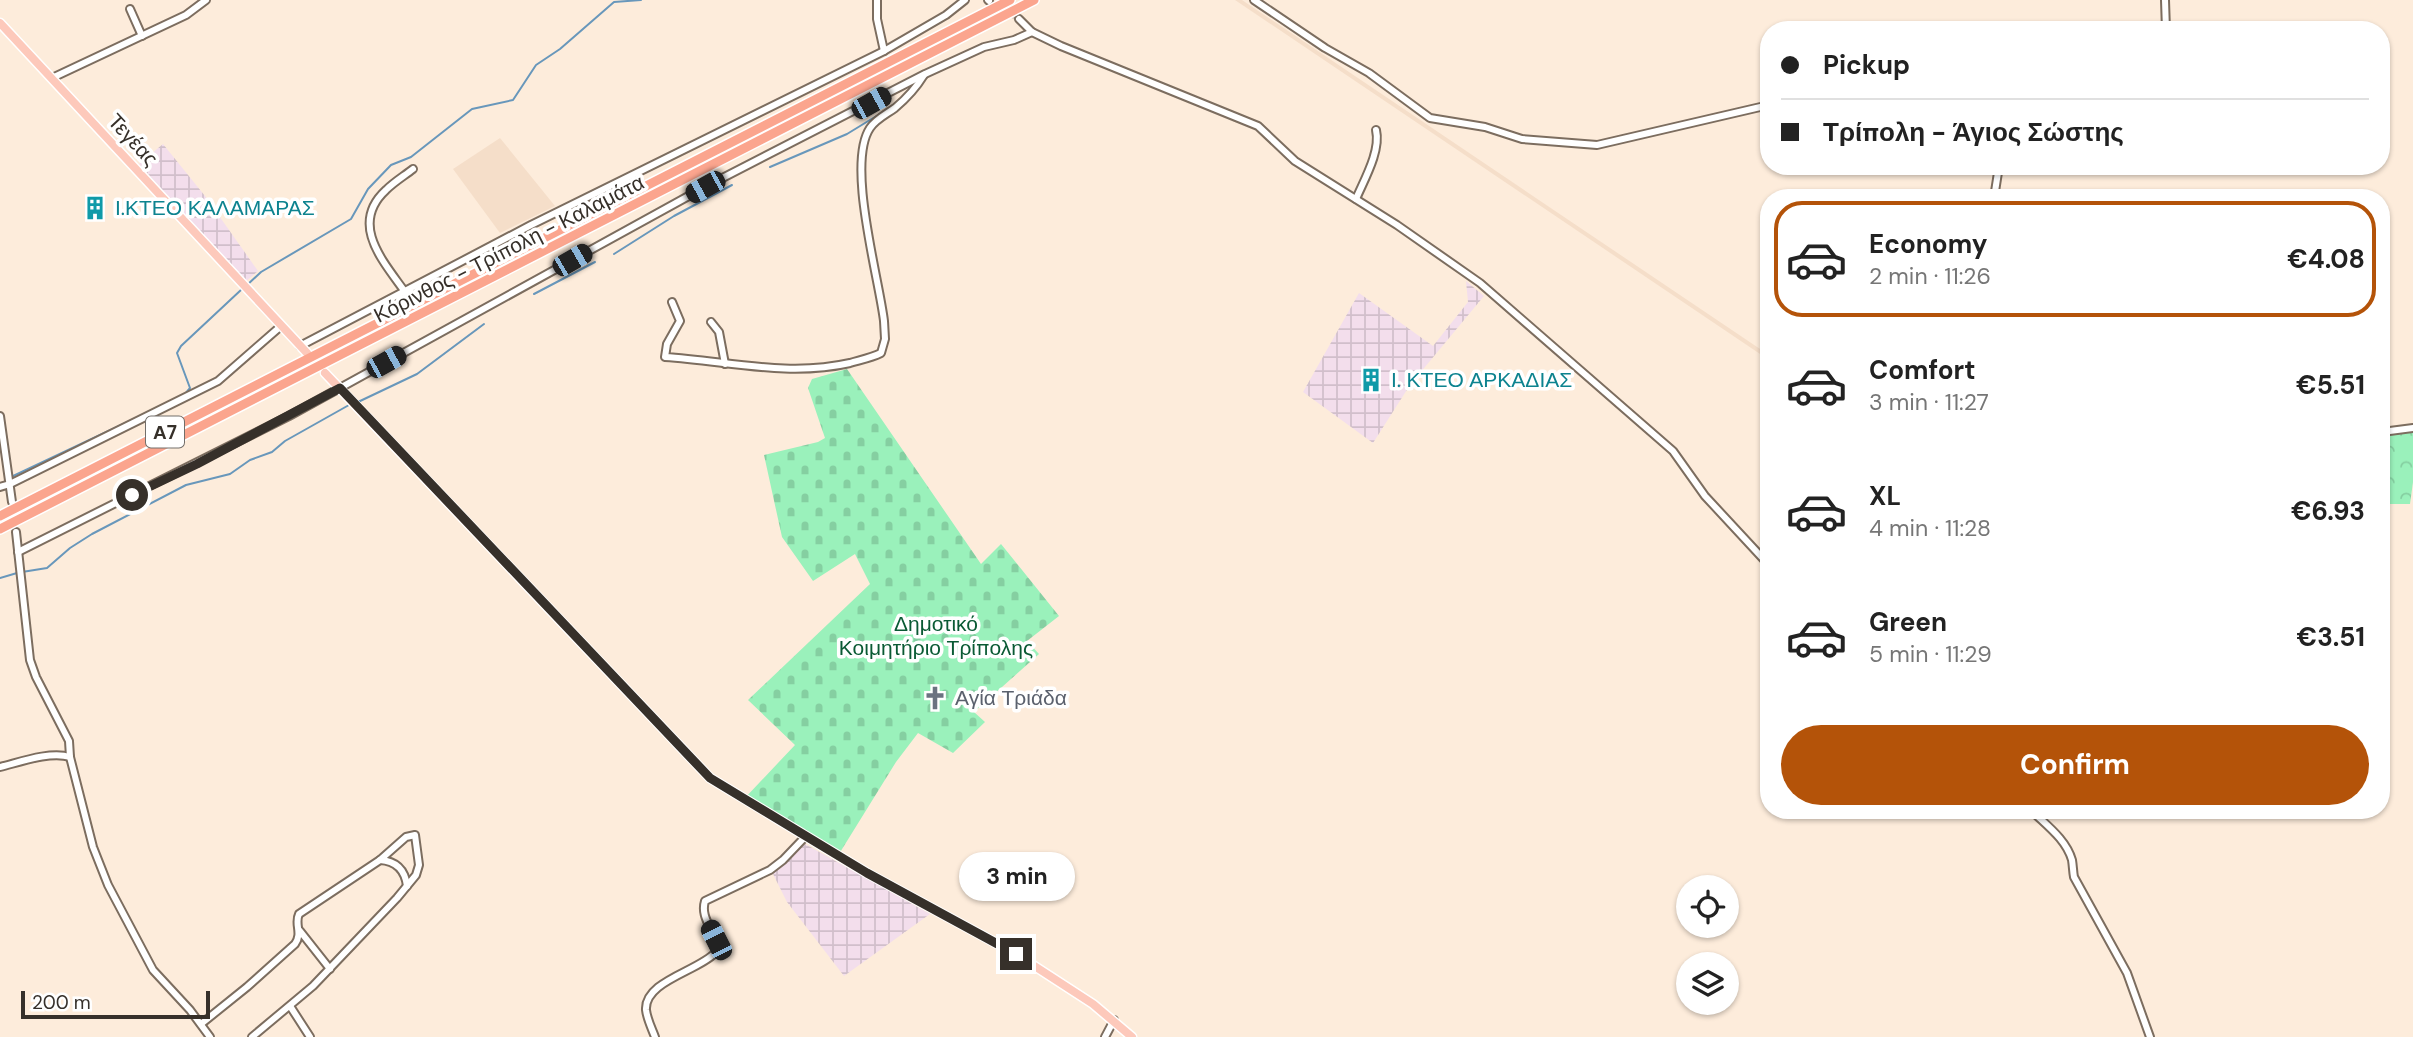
<!DOCTYPE html>
<meta charset="utf-8">
<style>
body{margin:0;font-family:"DM Sans",sans-serif;background:#f2f2f2;color:#222;height:100vh;display:flex;flex-direction:column;font-size:26px;white-space:nowrap}
*{box-sizing:border-box;margin:0}
p{font-size:23px;color:#767676}
.icon{flex:none;width:38px;height:38px;fill:none;stroke:currentColor;stroke-width:2;stroke-linecap:round;stroke-linejoin:round}
.map{position:relative;flex:1;overflow:hidden}
.side{position:absolute;left:1760px;top:189px;width:630px;height:630px;display:flex;flex-direction:column;background:#fff;border-radius:28px;box-shadow:0 2px 5px #0004}
.side>*{flex:none}
.hud{position:absolute;left:1760px;top:21px;width:630px;height:154px;border-radius:28px;box-shadow:0 2px 5px #0004;display:grid;align-content:center;height:154px;padding:0 21px;background:#fff}
.buttons{position:absolute;left:1676px;top:875px;display:grid;gap:14px}
.buttons a{display:grid;place-items:center;width:63px;height:63px;border-radius:50%;background:#fff;box-shadow:0 2px 5px #0004;font-size:35px}
.scale{position:absolute;left:21px;bottom:18px;width:189px;box-sizing:border-box;padding-left:7px;border:4px solid #36302a;border-top:0;font-size:19px;line-height:24px;white-space:nowrap;color:#36302a;-webkit-text-stroke:5px #fff;paint-order:stroke}
.end{position:absolute;width:32px;height:32px;margin:-16px;border:9px solid #36302a;background:#fff;box-shadow:0 0 0 4px #fff}
.from{border-radius:50%}
.bubble{position:absolute;height:49px;border-radius:24px;background:#fff;box-shadow:0 2px 5px #0004;font-size:23px;font-weight:700;line-height:49px;text-align:center}
.car{position:absolute;width:21px;height:42px;margin:-21px -10px;border-radius:9px;box-shadow:0 0 5px 2px #0007;background:linear-gradient(#222 24%,#8ab4d8 0 40%,#222 0 76%,#8ab4d8 0 86%,#222 0)}
.hud b{display:flex;align-items:center;gap:24px;height:66px;font-size:26px}
.hud b+b{border-top:2px solid #e0e0e0}
.hud i{width:18px;height:18px;background:#222}
ul{padding:12px 0 0;list-style:none}
li{display:flex;align-items:center;gap:21px;height:116px;margin:0 14px 10px;padding:0 7px;border:4px solid transparent;border-radius:28px}
li div{flex:1}
li b{display:block;font-size:26px}
li em{font-style:normal;font-weight:700}
li.selected{border-color:#b45309}
li>.icon{width:63px;height:63px;stroke-width:1.5}
.primary-button{display:flex;gap:14px;margin-top:auto;padding:14px 21px}
.primary-button a{flex:1;height:80px;border-radius:42px;background:#b45309;color:#fff;font-size:28px;font-weight:700;line-height:80px;text-align:center}
.map>svg:first-child{display:block}
.built{fill:#f5dec9}
.industrial{fill:url(#industrial-grid)}
.forest{fill:url(#forest-crowns)}
.cemetery{fill:url(#cemetery-stones)}
.lines{fill:none;stroke-linecap:round;stroke-linejoin:round}
.stream{stroke:#6897bb;stroke-width:2}
.minor-tunnel{stroke:#d5c6b8;stroke-width:6;stroke-dasharray:6 3;stroke-linecap:butt}
.minor-casing{stroke:#7c6d5f;stroke-width:10}
.major-casing{stroke:#fff;stroke-width:11}
.highway-casing{stroke:#fff;stroke-width:12}
.minor{stroke:#fff;stroke-width:6}
.major{stroke:#fdc9bb;stroke-width:8}
.highway{stroke:#fba58e;stroke-width:9}
.route{stroke:#36302a;stroke-width:9}
.labels{text-anchor:middle;dominant-baseline:central;stroke-width:7;stroke-linejoin:round;paint-order:stroke}
.shield{fill:#fff;stroke:#726e6a;stroke-width:2}
.shield-label{font-size:19px;font-weight:bold;fill:#36302a}
.street-label{font-size:21px;fill:#36302a;stroke:#fff}
.culture-label{font-size:21px;fill:#0d838f;stroke:#fff;text-anchor:start}
.park-label{font-size:21px;fill:#0a5a34;stroke:#fff}
.worship-label{font-size:21px;fill:#5b616d;stroke:#fff;text-anchor:start}
</style>
<div class="map">
<svg width="2413" height="1037" viewBox="0 0 2413 1037">
<defs>
<pattern id="industrial-grid" width="8" height="8" patternUnits="userSpaceOnUse" patternTransform="scale(1.75)"><rect width="8" height="8" fill="#f3deec"/><path d="M0 4h8M4 0v8" fill="none" stroke="#d1bfcb"/></pattern>
<pattern id="forest-crowns" width="20" height="18" patternUnits="userSpaceOnUse" patternTransform="scale(1.75)"><rect width="20" height="18" fill="#9af1bb"/><path d="M2 6a3 3 0 1 1 6 0M12 15a3 3 0 1 1 6 0" fill="none" stroke="#85cfa1"/></pattern>
<pattern id="cemetery-stones" width="16" height="16" patternUnits="userSpaceOnUse" patternTransform="scale(1.75)"><rect width="16" height="16" fill="#9af1bb"/><path d="M2 7V4a2 2 0 0 1 4 0v3zM10 15v-3a2 2 0 0 1 4 0v3z" fill="#85cfa1"/></pattern>
</defs>
<rect width="100%" height="100%" fill="#fdecdb"/>
<!-- built -->
<g class="built">
<path d="M 1235,0 L 1242,0 L 1769,355 L 1769,360 Z"/>
<path d="M 500,138 L 555,206 L 500,233 L 453,169 Z"/>
</g>
<!-- industrial -->
<g class="industrial">
<path d="M 163,144 L 205,196 L 258,271 L 245,282 L 139,164 Z"/>
<path d="M 1466,281 L 1484,296 L 1410,385 L 1373,443 L 1303,392 L 1359,293 L 1433,346 L 1468,302 Z"/>
<path d="M 805,844 L 930,914 L 844,976 L 787,902 L 773,874 Z"/>
</g>
<!-- forest -->
<path class="forest" d="M 2403,432 L 2413,432 L 2413,482 L 2410,504 L 2382,504 L 2382,434 Z"/>
<!-- cemetery -->
<path class="cemetery" d="M 847,369 L 981,564 L 1001,544 L 1059,616 L 1027,641 L 1039,654 L 974,712 L 985,722 L 953,753 L 918,733 L 896,762 L 839,854 L 743,800 L 795,745 L 748,700 L 870,584 L 855,554 L 813,581 L 782,537 L 764,455 L 818,442 L 825,438 L 808,388 L 812,379 Z"/>
<g class="lines">
<!-- stream -->
<g class="stream">
<path d="M 770,167 L 847,134 L 883,112"/>
<path d="M 614,254 L 674,216 L 732,185"/>
<path d="M 246,286 L 261,272 L 351,219 L 368,189 L 391,165 L 411,157 L 472,109 L 513,100 L 536,65 L 560,49 L 614,2 L 641,0"/>
<path d="M 534,294 L 595,262"/>
<path d="M 185,394 L 190,388 L 177,353 L 181,346 L 242,289"/>
<path d="M 358,402 L 417,374 L 484,324"/>
<path d="M 11,477 L 136,418"/>
<path d="M 22,572 L 47,568 L 70,548 L 92,534 L 186,485 L 230,474 L 250,460 L 272,452 L 285,441 L 349,405"/>
<path d="M 0,578 L 17,573"/>
</g>
<!-- minor-tunnel -->
<path class="minor-tunnel" d="M 989,1 L 1019,19"/>
<!-- minor casing -->
<g class="minor-casing">
<g id="minor">
<path d="M 877,0 L 877,19 L 884,51"/>
<path d="M 988,0 L 989,1"/>
<path d="M 1254,0 L 1325,48 L 1369,73 L 1430,118 L 1485,127 L 1522,139 L 1597,145 L 1769,105"/>
<path d="M 2165,0 L 2166,30"/>
<path d="M 130,9 L 142,36"/>
<path d="M 1019,19 L 1032,32 L 1061,46 L 1258,126 L 1295,161 L 1397,225 L 1480,283 L 1673,451 L 1705,496 L 1769,565"/>
<path d="M 52,78 L 186,15 L 206,0"/>
<path d="M 1994,198 L 1999,166"/>
<path d="M 1356,199 C 1364,180 1381,151 1376,130"/>
<path d="M 405,292 C 383,261 349,224 386,190 C 394,182 404,176 413,169"/>
<path d="M 672,302 L 680,321 L 667,344 L 665,357 C 728,361 788,377 850,363 C 860,360 871,358 881,353 L 885,339 L 884,321 C 879,278 846,164 870,128 C 876,119 887,114 895,108 C 907,98 916,88 924,75"/>
<path d="M 711,322 L 719,332 L 725,364"/>
<path d="M 300,346 L 531,225 L 884,51 L 946,15 L 965,0"/>
<path d="M 0,416 L 12,502"/>
<path d="M 2382,432 L 2413,428"/>
<path d="M 0,487 L 10,484 L 218,381 L 281,326"/>
<path d="M 16,532 L 30,660 L 36,677 L 69,741 L 70,757 L 93,847 L 108,885 L 153,970 L 190,1010 L 210,1037"/>
<path d="M 18,552 L 289,416 L 705,187 L 925,74 L 984,47 L 1014,40 L 1032,32"/>
<path d="M 0,767 C 20,762 50,751 70,757"/>
<path d="M 2031,810 C 2046,825 2066,839 2072,860 C 2073,866 2073,872 2074,877 L 2127,973 L 2150,1037"/>
<path d="M 380,860 C 396,861 405,870 407,886"/>
<path d="M 300,931 L 330,969"/>
<path d="M 290,1006 L 310,1037"/>
<path d="M 201,1024 L 247,987 L 295,944 C 303,933 294,924 299,914 L 380,860 L 406,837 L 415,835 L 419,865 L 416,875 L 397,898 L 313,986 L 252,1037"/>
<path d="M 655,1037 C 652,1029 647,1019 646,1010 C 644,981 699,971 716,952 C 719,933 699,920 705,901 L 770,870 L 783,860 L 805,837"/>
<path d="M 1105,1037 L 1114,1020"/>
</g>
</g>
<!-- major casing -->
<g class="major-casing">
<g id="major">
<path d="M 0,23 L 307,353"/>
<path d="M 325,373 L 710,778 L 867,873 L 1016,954 L 1093,1004 L 1132,1037"/>
</g>
</g>
<!-- highway casing -->
<g class="highway-casing">
<g id="highway">
<path d="M 0,516 L 1010,0"/>
<path d="M 0,529 L 1034,0"/>
</g>
</g>
<!-- minor -->
<use href="#minor" class="minor"/>
<!-- major -->
<use href="#major" class="major"/>
<!-- highway -->
<use href="#highway" class="highway"/>
</g>
<g class="lines">
<!-- route -->
<path class="route" d="M 132,495 L 197,464 L 340,388 L 710,778 L 867,873 L 1016,954"/>
</g>
<!-- icons -->
<defs>
<g id="building-bare" transform="scale(1.89)"><path d="M-4-6H4V6H1V3H-1V6H-4ZM-2.5-4.3h1.7v1.8h-1.7ZM.8-4.3h1.7v1.8H.8ZM-2.5-1h1.7V.8h-1.7ZM.8-1h1.7V.8H.8Z" fill="#0f9aa8" stroke="#fff" stroke-width="2.5" paint-order="stroke"/></g>
<g id="church-bare" transform="scale(1.89)"><path d="M-1.2-6h2.4v3.5h3.3v2.4h-3.3V6h-2.4V-.1h-3.3v-2.4h3.3Z" fill="#6b7280" stroke="#fff" stroke-width="2.5" paint-order="stroke"/></g>
</defs>
<g fill-rule="evenodd">
<use href="#building-bare" x="95" y="208"/>
<use href="#building-bare" x="1371" y="380"/>
<use href="#church-bare" x="935" y="698"/>
</g>
<g class="labels">
<!-- shield labels -->
<rect class="shield" x="146" y="416.5" width="38" height="31" rx="5"/>
<g class="shield-label">
<text x="165" y="432">Α7</text>
</g>
<!-- street labels -->
<g class="street-label">
<text transform="translate(133 140) rotate(47)">Τεγέας</text>
<text transform="translate(509 249) rotate(-27)">Κόρινθος - Τρίπολη - Καλαμάτα</text>
</g>
<!-- culture labels -->
<g class="culture-label">
<text x="115" y="208">Ι.ΚΤΕΟ ΚΑΛΑΜΑΡΑΣ</text>
<text x="1391" y="380">Ι. ΚΤΕΟ ΑΡΚΑΔΙΑΣ</text>
</g>
<!-- park labels -->
<g class="park-label">
<text x="936" y="624">Δημοτικό<tspan x="936" dy="24">Κοιμητήριο Τρίπολης</tspan></text>
</g>
<!-- worship labels -->
<g class="worship-label">
<text x="955" y="698">Αγία Τριάδα</text>
</g>
</g>
</svg>
<div class="buttons">
<a><svg class="icon" aria-label="locate" viewBox="0 0 24 24"><circle cx="12" cy="12" r="6"/><path d="M12 2v4M12 18v4M2 12h4M18 12h4"/></svg></a>
<a><svg class="icon" aria-label="layers" viewBox="0 0 24 24"><path d="M12 4l9 5-9 5-9-5zM3 14l9 5 9-5"/></svg></a>
</div>
<div class="scale">200 m</div>
<i class="end from" style="left:132px;top:495px"></i>
<i class="end" style="left:1016px;top:954px"></i>
<div class="bubble" style="left:959px;top:852px;width:116px">3 min</div>
<i class="car" style="left:871px;top:103px;rotate:61deg"></i>
<i class="car" style="left:705px;top:187px;rotate:241deg"></i>
<i class="car" style="left:572px;top:260px;rotate:60deg"></i>
<i class="car" style="left:386px;top:362px;rotate:61deg"></i>
<i class="car" style="left:716px;top:940px;rotate:333deg"></i>
<div class="hud">
<b><i class="from"></i>Pickup</b>
<b><i></i>Τρίπολη - Άγιος Σώστης</b>
</div>
<section class="side">
<ul>
<li class="selected"><svg class="icon" aria-label="car" viewBox="0 0 24 24"><path d="M5 17H2v-5l4-1 3-4h7l3 4 3 1v5h-3M9 17h6M6 11h13"/><circle cx="7" cy="17" r="2"/><circle cx="17" cy="17" r="2"/></svg><div><b>Economy</b><p>2 min · 11:26</p></div><em>€4.08</em></li>
<li><svg class="icon" aria-label="car" viewBox="0 0 24 24"><path d="M5 17H2v-5l4-1 3-4h7l3 4 3 1v5h-3M9 17h6M6 11h13"/><circle cx="7" cy="17" r="2"/><circle cx="17" cy="17" r="2"/></svg><div><b>Comfort</b><p>3 min · 11:27</p></div><em>€5.51</em></li>
<li><svg class="icon" aria-label="car" viewBox="0 0 24 24"><path d="M5 17H2v-5l4-1 3-4h7l3 4 3 1v5h-3M9 17h6M6 11h13"/><circle cx="7" cy="17" r="2"/><circle cx="17" cy="17" r="2"/></svg><div><b>XL</b><p>4 min · 11:28</p></div><em>€6.93</em></li>
<li><svg class="icon" aria-label="car" viewBox="0 0 24 24"><path d="M5 17H2v-5l4-1 3-4h7l3 4 3 1v5h-3M9 17h6M6 11h13"/><circle cx="7" cy="17" r="2"/><circle cx="17" cy="17" r="2"/></svg><div><b>Green</b><p>5 min · 11:29</p></div><em>€3.51</em></li>
</ul>
<div class="primary-button"><a>Confirm</a></div>
</section>
</div>
